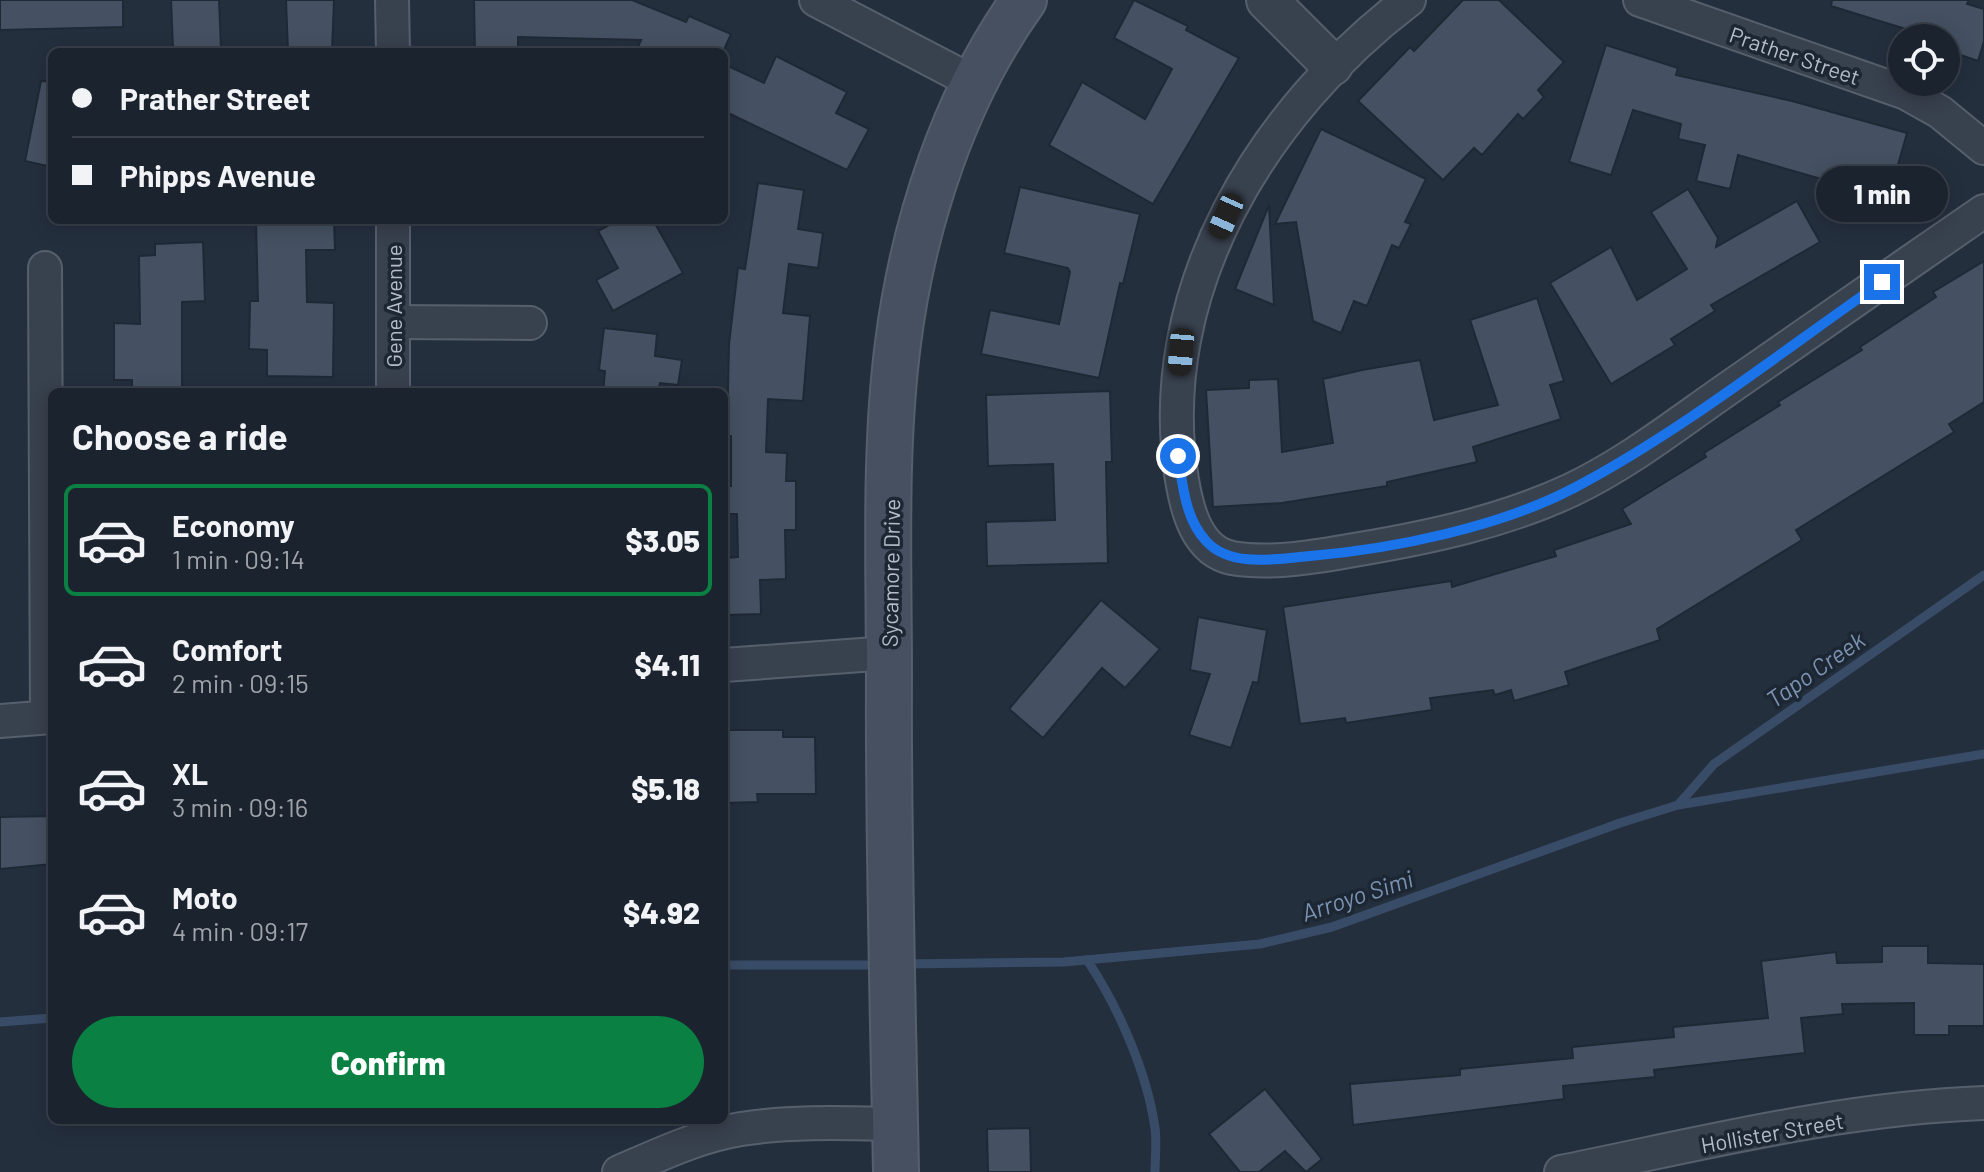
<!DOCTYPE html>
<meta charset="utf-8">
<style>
body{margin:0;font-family:Barlow,sans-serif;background:#282f3a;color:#f1f3f6;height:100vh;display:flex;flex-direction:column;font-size:30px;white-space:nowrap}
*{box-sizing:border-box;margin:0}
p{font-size:26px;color:#a0a4aa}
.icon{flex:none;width:44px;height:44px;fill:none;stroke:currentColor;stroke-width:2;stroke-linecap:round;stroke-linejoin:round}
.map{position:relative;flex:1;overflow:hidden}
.panel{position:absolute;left:48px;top:388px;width:680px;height:736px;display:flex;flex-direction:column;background:#1b232e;border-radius:12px;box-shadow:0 4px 20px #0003,0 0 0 2px #39404a}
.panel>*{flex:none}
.banner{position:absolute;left:48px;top:48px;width:680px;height:176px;border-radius:12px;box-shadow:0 4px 20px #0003,0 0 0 2px #39404a;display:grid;align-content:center;height:176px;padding:0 24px;background:#1b232e}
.tools{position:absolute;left:1888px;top:24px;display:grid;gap:16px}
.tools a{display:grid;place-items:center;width:72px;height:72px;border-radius:50%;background:#1b232e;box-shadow:0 4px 20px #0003,0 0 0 2px #39404a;font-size:40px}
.end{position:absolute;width:36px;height:36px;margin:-18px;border:10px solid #1a73e8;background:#fff;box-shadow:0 0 0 4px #fff}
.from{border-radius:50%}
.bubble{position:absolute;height:56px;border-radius:28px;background:#1b232e;box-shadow:0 4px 20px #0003,0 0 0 2px #39404a;font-size:26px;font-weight:800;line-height:56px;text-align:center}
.car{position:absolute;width:24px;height:48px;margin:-24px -12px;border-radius:10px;box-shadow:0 0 6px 2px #0007;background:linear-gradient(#222 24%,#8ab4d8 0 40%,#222 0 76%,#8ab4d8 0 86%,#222 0)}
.banner b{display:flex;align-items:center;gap:28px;height:76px;font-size:30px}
.banner b+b{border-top:2px solid #39404a}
.banner i{width:20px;height:20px;background:#f1f3f6}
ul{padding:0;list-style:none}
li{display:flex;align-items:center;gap:24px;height:112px;margin:0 16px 12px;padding:0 8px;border:4px solid transparent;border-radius:12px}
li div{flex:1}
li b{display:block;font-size:30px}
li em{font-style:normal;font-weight:800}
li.active{border-color:#0b8043}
li>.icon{width:72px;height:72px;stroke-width:1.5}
h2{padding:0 24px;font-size:36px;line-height:96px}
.action{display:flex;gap:16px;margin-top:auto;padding:16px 24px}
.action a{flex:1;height:92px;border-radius:48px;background:#0b8043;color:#fff;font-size:32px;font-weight:800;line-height:92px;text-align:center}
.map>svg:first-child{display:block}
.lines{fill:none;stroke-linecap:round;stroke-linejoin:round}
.stream{stroke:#394c67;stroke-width:9}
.building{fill:#455162;stroke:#1f2835;stroke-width:2}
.minor-casing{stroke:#565f6c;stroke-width:36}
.tertiary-casing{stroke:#565f6c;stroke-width:44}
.secondary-casing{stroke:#565f6c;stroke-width:48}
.minor{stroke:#38414e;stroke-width:32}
.tertiary{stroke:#38414e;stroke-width:40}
.secondary{stroke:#465061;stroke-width:44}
.route{stroke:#1a73e8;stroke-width:10}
.labels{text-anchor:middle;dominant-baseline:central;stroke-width:7;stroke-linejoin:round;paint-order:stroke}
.street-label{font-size:22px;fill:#b4bcc9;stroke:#1d2633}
.water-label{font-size:24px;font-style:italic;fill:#7c92b1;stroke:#1d2633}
</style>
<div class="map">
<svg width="1984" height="1172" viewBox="0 0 1984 1172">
<rect width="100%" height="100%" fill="#242f3e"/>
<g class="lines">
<!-- stream -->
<g class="stream">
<path d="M 1678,805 L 1714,764 L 1984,575"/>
<path d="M 1087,960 C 1118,1006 1147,1072 1155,1128 C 1157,1142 1155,1158 1155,1172"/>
<path d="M 904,964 L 1064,962 L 1260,944 L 1332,927 L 1620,823 L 1678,805 L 1984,754"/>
<path d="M 724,965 L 881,965"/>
<path d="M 0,1022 L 52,1018"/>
</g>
</g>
<!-- building -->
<g class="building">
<path d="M 0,0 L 123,0 L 123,27 L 0,30 Z"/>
<path d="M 171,0 L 219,0 L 221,48 L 173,49 Z"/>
<path d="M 286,0 L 334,0 L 332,52 L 288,52 Z"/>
<path d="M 474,0 L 632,0 L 686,22 L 689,16 L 731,34 L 723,52 L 636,52 L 641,40 L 518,37 L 518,52 L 475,52 Z"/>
<path d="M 1134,0 L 1188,26 L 1186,30 L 1239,58 L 1153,204 L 1049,145 L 1082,82 L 1145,119 L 1172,69 L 1114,38 Z"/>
<path d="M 1463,0 L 1499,0 L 1564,62 L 1538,90 L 1544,97 L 1523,119 L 1518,114 L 1482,155 L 1474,148 L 1443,180 L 1358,101 L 1410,47 L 1414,51 Z"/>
<path d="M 1832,0 L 1969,0 L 1967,4 L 1984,9 L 1984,41 L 1978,61 L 1946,50 L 1946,38 L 1910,38 L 1912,31 L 1831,6 Z"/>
<path d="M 1606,45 L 1678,68 L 1676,75 L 1792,101 L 1907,133 L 1887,204 L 1825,186 L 1832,182 L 1738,155 L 1730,189 L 1696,181 L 1705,145 L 1678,139 L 1681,124 L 1633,110 L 1611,175 L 1569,162 Z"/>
<path d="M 776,56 L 847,92 L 836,113 L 869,129 L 847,170 L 724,111 L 724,64 L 764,83 Z"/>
<path d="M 41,81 L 52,82 L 52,167 L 25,161 Z"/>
<path d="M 1321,129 L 1426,179 L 1405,222 L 1411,224 L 1399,248 L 1392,245 L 1367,306 L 1354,301 L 1341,333 L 1313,321 L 1296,222 L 1275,224 Z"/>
<path d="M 758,183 L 804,190 L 798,229 L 823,233 L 818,268 L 789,264 L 783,313 L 810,316 L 803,401 L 768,399 L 766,452 L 787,453 L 786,481 L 796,481 L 796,530 L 785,530 L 786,579 L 760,580 L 761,614 L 724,615 L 724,558 L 738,557 L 737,514 L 724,514 L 724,486 L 731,486 L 731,436 L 727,436 L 729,344 L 738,268 L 745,269 Z"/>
<path d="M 1020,187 L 1140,214 L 1123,284 L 1120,283 L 1099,378 L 981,354 L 990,310 L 1059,324 L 1070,272 L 1068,268 L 1004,253 Z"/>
<path d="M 1688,189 L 1718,238 L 1716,247 L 1797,201 L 1820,242 L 1711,305 L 1715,311 L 1671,339 L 1675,345 L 1611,384 L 1550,283 L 1611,247 L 1637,300 L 1687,269 L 1651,212 Z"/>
<path d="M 1269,205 L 1274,305 L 1235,289 Z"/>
<path d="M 256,220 L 334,220 L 335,250 L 306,250 L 307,302 L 334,303 L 333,377 L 267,376 L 267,350 L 249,349 L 250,301 L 258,301 Z"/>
<path d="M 618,220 L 653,220 L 683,273 L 613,311 L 596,280 L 618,268 L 598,231 Z"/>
<path d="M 203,242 L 205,301 L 182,302 L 182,392 L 132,392 L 132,380 L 114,380 L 114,323 L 140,324 L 139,256 L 155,255 L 155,244 Z"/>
<path d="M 1984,261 L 1984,402 L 1949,424 L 1954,432 L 1796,530 L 1802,540 L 1657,629 L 1660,640 L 1565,672 L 1569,685 L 1514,701 L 1511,690 L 1495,695 L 1493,690 L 1430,698 L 1432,710 L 1346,723 L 1345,718 L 1300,724 L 1283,607 L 1451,581 L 1452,587 L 1556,556 L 1554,550 L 1631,524 L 1622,509 L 1706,457 L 1704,453 L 1780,405 L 1778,402 L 1862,350 L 1860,347 L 1936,297 L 1933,292 Z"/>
<path d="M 1537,298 L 1564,381 L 1550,385 L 1561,419 L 1473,447 L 1477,462 L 1387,482 L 1387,486 L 1282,503 L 1213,507 L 1206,390 L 1249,388 L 1249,380 L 1278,379 L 1282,452 L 1333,443 L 1323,379 L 1362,370 L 1420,360 L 1434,420 L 1498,405 L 1470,320 Z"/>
<path d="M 604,328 L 657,334 L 655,356 L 682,360 L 678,385 L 660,383 L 658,392 L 603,392 L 605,371 L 599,370 Z"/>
<path d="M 1110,391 L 1112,462 L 1106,462 L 1108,563 L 987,566 L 986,522 L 1055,520 L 1053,464 L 988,466 L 986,395 Z"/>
<path d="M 1101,600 L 1160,649 L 1125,688 L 1102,668 L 1043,738 L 1009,709 Z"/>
<path d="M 1198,617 L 1267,630 L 1258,683 L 1253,682 L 1231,748 L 1189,735 L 1210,674 L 1190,670 Z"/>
<path d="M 724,730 L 783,730 L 783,737 L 815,737 L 816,794 L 757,794 L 758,802 L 724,803 Z"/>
<path d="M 52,816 L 52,864 L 0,869 L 0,817 Z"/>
<path d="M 1882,946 L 1928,946 L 1928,963 L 1984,964 L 1984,1026 L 1949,1026 L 1949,1035 L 1914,1035 L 1914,1003 L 1842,1004 L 1843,1014 L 1801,1018 L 1805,1053 L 1654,1070 L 1655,1077 L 1563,1086 L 1564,1099 L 1353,1125 L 1350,1084 L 1460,1075 L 1460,1069 L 1573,1058 L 1572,1047 L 1674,1037 L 1673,1027 L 1768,1018 L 1761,961 L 1836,952 L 1837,963 L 1882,962 Z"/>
<path d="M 1265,1089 L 1322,1159 L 1306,1172 L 1285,1151 L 1259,1172 L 1240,1172 L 1209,1134 Z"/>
<path d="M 1030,1128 L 1031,1172 L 988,1172 L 987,1129 Z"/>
</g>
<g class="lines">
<!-- minor casing -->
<g class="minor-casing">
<g id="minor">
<path d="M 392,0 L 393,52"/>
<path d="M 816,0 L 975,83"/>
<path d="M 1409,0 C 1263,111 1151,291 1182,480 C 1187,510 1197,551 1232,558 C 1272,565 1321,556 1360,549 C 1431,537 1505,521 1571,490 C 1630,462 1682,420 1736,383 C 1818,326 1901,268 1984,211"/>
<path d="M 1640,0 L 1906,93 L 1940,112 L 1984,148"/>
<path d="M 45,268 L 47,717"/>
<path d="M 393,322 L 530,323"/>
<path d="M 393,392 L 393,220"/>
<path d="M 724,665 L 889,653"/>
<path d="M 0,721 L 52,717"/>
<path d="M 619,1172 C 659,1155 698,1136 741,1129 C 792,1121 844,1123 896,1124"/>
<path d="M 1561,1172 C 1700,1144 1842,1108 1984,1103"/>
</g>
</g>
<!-- tertiary casing -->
<g class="tertiary-casing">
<path id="tertiary" d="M 1267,0 L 1332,65"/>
</g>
<!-- secondary casing -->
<g class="secondary-casing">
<path id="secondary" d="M 896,1172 C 893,1007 888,841 889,676 C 889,568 884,451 898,343 C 913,225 954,97 1024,0"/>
</g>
<!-- minor -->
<use href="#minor" class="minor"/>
<!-- tertiary -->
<use href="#tertiary" class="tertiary"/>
<!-- secondary -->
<use href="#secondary" class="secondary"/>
</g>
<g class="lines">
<!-- route -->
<path class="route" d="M 1178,456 C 1183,486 1185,518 1206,541 C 1230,568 1277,559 1310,556 C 1393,549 1500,527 1574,488 C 1682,431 1781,352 1882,282"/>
</g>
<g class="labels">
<!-- street labels -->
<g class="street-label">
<text transform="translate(1795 55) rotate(19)">Prather Street</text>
<text transform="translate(393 306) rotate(-90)">Gene Avenue</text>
<text transform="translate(890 573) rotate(-89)">Sycamore Drive</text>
<text transform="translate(1772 1132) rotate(-10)">Hollister Street</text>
</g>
<!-- water labels -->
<g class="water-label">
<text transform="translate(1815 669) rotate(-35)">Tapo Creek</text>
<text transform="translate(1357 895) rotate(-18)">Arroyo Simi</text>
</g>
</g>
</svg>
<div class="tools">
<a><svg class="icon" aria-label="locate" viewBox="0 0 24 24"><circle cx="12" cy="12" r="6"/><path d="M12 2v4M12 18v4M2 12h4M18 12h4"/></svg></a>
</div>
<i class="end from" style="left:1178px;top:456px"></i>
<i class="end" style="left:1882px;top:282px"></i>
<div class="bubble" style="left:1816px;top:166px;width:132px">1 min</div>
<i class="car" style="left:1226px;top:216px;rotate:204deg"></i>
<i class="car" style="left:1181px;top:352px;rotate:185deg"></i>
<div class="banner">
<b><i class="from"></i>Prather Street</b>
<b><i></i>Phipps Avenue</b>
</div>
<section class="panel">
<h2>Choose a ride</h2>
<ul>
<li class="active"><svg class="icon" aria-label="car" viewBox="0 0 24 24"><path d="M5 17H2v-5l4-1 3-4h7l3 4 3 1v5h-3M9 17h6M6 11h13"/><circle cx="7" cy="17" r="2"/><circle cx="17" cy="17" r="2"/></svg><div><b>Economy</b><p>1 min · 09:14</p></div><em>$3.05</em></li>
<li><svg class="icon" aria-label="car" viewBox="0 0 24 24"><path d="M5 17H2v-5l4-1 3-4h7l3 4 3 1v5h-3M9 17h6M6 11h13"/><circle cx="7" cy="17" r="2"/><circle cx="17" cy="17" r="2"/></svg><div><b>Comfort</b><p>2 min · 09:15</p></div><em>$4.11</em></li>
<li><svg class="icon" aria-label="car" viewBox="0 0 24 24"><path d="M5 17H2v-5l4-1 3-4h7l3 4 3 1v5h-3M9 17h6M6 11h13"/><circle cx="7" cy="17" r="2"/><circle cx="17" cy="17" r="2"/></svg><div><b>XL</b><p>3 min · 09:16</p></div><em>$5.18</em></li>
<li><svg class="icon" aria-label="car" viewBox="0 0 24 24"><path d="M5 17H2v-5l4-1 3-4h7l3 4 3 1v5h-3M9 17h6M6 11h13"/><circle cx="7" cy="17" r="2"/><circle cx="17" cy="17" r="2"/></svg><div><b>Moto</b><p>4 min · 09:17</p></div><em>$4.92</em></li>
</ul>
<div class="action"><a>Confirm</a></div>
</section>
</div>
